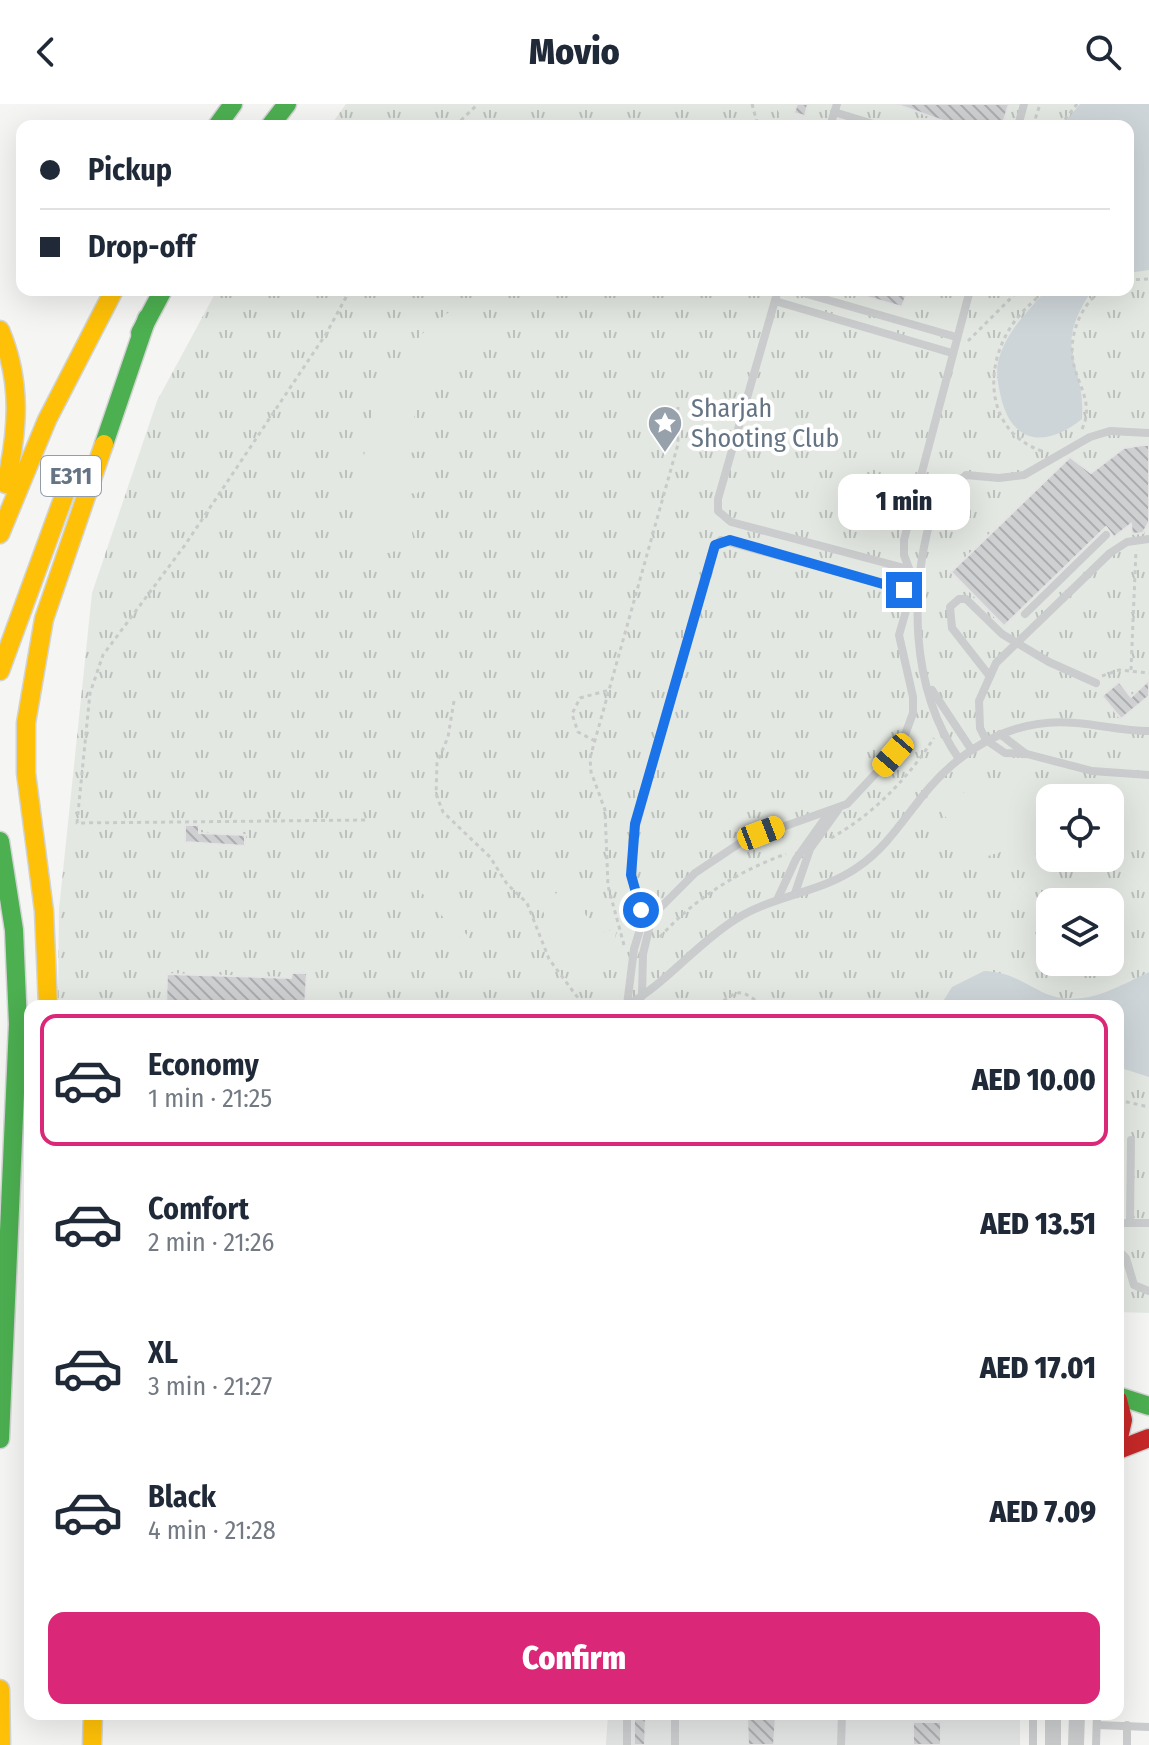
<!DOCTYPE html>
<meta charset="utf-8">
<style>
body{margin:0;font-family:"Fira Sans Condensed",sans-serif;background:#f2f2f3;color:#1f2937;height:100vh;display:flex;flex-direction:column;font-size:30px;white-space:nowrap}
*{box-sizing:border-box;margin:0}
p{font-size:26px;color:#747a83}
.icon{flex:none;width:44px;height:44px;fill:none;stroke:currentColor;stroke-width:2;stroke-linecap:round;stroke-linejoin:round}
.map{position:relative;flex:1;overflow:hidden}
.drawer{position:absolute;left:24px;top:896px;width:1100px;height:720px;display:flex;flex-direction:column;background:#fff;border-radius:16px;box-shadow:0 8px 32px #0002}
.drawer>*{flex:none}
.guide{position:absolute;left:16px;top:16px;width:1118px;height:176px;border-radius:16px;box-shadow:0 8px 32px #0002;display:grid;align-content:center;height:176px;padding:0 24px;background:#fff}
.tools{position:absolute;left:1036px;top:680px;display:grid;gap:16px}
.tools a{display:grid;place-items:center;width:88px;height:88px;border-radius:16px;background:#fff;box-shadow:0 8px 32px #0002;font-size:40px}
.end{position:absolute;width:36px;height:36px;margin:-18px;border:10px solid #1a73e8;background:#fff;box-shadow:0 0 0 4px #fff}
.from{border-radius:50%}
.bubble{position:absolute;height:56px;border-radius:16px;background:#fff;box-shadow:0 8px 32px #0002;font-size:26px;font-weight:800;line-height:56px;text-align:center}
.car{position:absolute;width:24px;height:48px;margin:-24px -12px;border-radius:10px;box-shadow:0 0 6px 2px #0007;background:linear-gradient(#f5c518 24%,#345 0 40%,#f5c518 0 76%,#345 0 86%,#f5c518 0)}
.guide b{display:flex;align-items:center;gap:28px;height:76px;font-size:30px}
.guide b+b{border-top:2px solid #e0e1e3}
.guide i{width:20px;height:20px;background:#1f2937}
ul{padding:14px 0 0;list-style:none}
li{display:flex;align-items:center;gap:24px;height:132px;margin:0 16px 12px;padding:0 8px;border:4px solid transparent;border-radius:16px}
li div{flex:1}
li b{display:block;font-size:30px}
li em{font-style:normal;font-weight:800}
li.current{border-color:#db2777}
li>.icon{width:72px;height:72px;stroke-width:1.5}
.button{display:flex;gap:16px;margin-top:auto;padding:16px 24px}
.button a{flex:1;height:92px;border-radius:16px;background:#db2777;color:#fff;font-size:32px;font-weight:800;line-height:92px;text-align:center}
header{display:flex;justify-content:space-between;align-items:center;height:104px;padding:0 24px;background:#fff;font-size:36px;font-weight:800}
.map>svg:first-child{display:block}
.built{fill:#e4e5e5}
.grass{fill:url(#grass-tufts);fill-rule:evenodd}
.garden{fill:#e4e8e2}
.water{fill:#ced5d9}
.building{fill:url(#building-back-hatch);stroke:#e4e4e4;stroke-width:2}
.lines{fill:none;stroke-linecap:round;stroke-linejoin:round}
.fast-casing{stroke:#d2d3d3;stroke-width:21}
.slow-casing{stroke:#d2d3d3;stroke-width:21}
.jam-casing{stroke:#d2d3d3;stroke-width:21}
.path{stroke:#c9caca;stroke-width:3;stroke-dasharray:4 4;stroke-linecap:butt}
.lane{stroke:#cacccd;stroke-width:8}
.street{stroke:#cacccd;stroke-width:16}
.fast{stroke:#4caf50;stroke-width:18}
.slow{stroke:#ffc107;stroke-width:18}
.jam{stroke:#c62828;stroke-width:18}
.route{stroke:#1a73e8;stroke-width:10}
.labels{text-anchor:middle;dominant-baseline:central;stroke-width:8;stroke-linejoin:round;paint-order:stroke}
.shield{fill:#fff;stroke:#939ea9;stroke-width:2}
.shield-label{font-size:24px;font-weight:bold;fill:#657484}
.poi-label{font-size:26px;fill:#657484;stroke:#fff;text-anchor:start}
</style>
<header><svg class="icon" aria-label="back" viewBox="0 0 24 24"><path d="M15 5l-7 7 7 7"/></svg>Movio<svg class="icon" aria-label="search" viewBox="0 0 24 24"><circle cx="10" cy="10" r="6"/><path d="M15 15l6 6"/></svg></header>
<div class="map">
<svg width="1149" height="1641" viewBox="0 0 1149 1641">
<defs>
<pattern id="grass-tufts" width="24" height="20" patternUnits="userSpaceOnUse" patternTransform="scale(2)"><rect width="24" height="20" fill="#e4e8e2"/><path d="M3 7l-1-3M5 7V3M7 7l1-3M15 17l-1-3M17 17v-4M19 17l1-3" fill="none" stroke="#bcc1bd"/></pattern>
<pattern id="building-back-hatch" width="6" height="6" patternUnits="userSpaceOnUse" patternTransform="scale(2)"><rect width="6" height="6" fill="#ced0d1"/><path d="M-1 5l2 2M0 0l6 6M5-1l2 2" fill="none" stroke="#abadaf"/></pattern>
</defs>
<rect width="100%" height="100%" fill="#f5f5f4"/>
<!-- built -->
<path class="built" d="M 608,1610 L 1020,1610 L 1020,1641 L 606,1641 Z"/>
<!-- grass -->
<path class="grass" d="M 346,0 L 1149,0 L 1149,1209 L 1118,1208 L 1118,902 L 58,902 L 59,805 L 92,489 L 157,297 L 217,186 L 1128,186 L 1128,22 L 330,22 ZM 1050,694 L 1110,694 L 1110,754 L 1050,754 ZM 1050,798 L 1110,798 L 1110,858 L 1050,858 Z"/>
<!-- garden -->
<g class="garden">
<path d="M 774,0 L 814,0 L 806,22 L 778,22 L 779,9 Z"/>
<path d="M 459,202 C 474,208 477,218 479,234 L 472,244 L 458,252 L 455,269 C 435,280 419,289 414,313 L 431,335 L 422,347 L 409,349 L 403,357 L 402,373 L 414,374 L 422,383 L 417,390 L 402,388 C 401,404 411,417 413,434 C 395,451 385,454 364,441 C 353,348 373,253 459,202 Z"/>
<path d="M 985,674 L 1076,694 L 1050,694 L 1050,741 L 1038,750 L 1010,745 L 988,752 L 970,752 L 965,734 L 941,708 L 951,697 Z"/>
<path d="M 1110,701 L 1149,706 L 1149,747 L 1110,744 Z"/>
<path d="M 400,744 L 503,878 L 476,869 L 477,856 L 463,847 L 462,835 L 396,759 Z"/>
<path d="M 563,775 L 598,830 L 617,824 C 610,858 613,859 578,870 C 556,858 552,828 543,807 L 558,787 L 557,778 Z"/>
</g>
<!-- water -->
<g class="water">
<path d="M 1080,0 L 1149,0 L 1149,166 L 1128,169 L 1128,22 L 1062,22 Z"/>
<path d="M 1046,186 L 1092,186 C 1050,250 1086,255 1082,315 C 1045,345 1010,340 1000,289 C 998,280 996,268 998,258 C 1006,227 1027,209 1046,186 Z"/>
<path d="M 984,867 C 1009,868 1021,877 1042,888 C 1081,906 1115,884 1149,868 L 1149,973 L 1118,963 L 1118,902 L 940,902 L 952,883 Z"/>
</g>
<!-- building -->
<g class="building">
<path d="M 797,0 L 808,0 L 805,12 L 794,9 Z"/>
<path d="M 896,0 L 1009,0 L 1002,22 L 957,22 Z"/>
<path d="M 854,186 L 908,186 L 902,203 L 853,189 Z"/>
<path d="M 1143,341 L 1149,341 L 1149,418 L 1143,429 L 1132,430 L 1131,420 L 1114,433 L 1106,423 L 1004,522 L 951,468 L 1070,353 L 1091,369 L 1124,344 Z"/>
<path d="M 1149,576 L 1149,592 L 1121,615 L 1102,592 L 1119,578 L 1131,593 Z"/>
<path d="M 185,721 L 199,721 L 199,729 L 245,731 L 245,742 L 185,738 Z"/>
<path d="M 292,869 L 307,869 L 305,902 L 166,902 L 167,870 L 291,874 Z"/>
<path d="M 634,1610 L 646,1610 L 645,1641 L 634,1641 Z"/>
<path d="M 747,1610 L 776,1610 L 774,1641 L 748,1641 Z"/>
<rect x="913" y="1618" width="28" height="23"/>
</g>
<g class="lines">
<!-- fast casing -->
<g class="fast-casing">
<g id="fast">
<path d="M 217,22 L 233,0"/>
<path d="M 270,22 L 287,0"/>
<path d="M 140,229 L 163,186"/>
<path d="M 104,340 L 147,214"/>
<path d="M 0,737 L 14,826 L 18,920 L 0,1335"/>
<path d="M 1118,1292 L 1149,1302"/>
</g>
</g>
<!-- slow casing -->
<g class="slow-casing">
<g id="slow">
<path d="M 0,226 C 22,278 18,326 6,380"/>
<path d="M 0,430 L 47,316 L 114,186"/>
<path d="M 0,567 L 71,373"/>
<path d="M 48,902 L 44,807 L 26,669 L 26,619 L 44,515 L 104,340"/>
<path d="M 0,1585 L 1,1641"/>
<path d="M 92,1641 L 93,1610"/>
</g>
</g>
<!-- jam casing -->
<g class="jam-casing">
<g id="jam">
<path d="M 1118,1296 L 1123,1316 L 1118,1338"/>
<path d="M 1118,1346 L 1149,1334"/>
</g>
</g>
<!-- path -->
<g class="path">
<path d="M 752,0 L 758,22"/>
<path d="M 455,22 L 478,0"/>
<path d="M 1033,22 L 1040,0"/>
<path d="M 1060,22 L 1077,0"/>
<path d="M 1128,176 L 1149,175"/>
<path d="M 350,186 L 326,230 L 185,441 L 103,551 L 90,589 L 77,719 L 367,716"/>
<path d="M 968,237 L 1019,186"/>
<path d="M 1082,325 C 1093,302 1081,286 1075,265 C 1066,237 1079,202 1102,186"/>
<path d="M 1042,347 C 983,327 982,257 1018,213 C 1026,203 1036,196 1044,186"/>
<path d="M 1131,566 L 1136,446"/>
<path d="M 1102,572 L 1119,566 L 1149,569"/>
<path d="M 454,597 L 448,633 L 437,659 L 436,690 L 443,708 L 490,753 L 507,780 L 527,799 L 549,855 L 584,902"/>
<path d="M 595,637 L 578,628 L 572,610 L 580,594 L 609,586"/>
<path d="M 831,734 C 874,710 908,674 934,634"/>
<path d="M 660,833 C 694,795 738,767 786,750"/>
<path d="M 624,841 L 608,782 L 605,706 L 591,668 L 590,654 L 678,340 L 678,303"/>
<path d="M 717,902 C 741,883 740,886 764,902"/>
<path d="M 1118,996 L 1149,1003"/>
</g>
<!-- lane -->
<g class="lane">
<path d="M 834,8 L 880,22"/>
<path d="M 830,22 L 837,0"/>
<path d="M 1018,22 L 1024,0"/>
<path d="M 778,186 L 718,395 L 718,407 L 731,418 L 908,465"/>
<path d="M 793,186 L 956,233"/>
<path d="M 775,197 L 952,249"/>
<path d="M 913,398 L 942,403 L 956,379 L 966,371 L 999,374 L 1024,371 L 1090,333 L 1110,327 L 1149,329"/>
<path d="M 934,403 C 909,485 909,582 959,655"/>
<path d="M 1149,435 L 1127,438 L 1110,449 L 996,559 L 979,597 L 980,624 L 986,636 L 1005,649 L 1027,650 L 1092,667 L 1149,671"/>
<path d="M 721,436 L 904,486 L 908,500 L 899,531 L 913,593 L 913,609 L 902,639 L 893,651 L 847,700 L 743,737 L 695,769 L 658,806 L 645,809 L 638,802 L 634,787 L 632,736 L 713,445 Z"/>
<path d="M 918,489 L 904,451 L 904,436 L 970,186"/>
<path d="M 1025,510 L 1106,431"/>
<path d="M 988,570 L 952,524 L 950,503 L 959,495 L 966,495 L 1002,530 L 1049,558 L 1096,579"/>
<path d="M 932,586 L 971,645"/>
<path d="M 1000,630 L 1026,650"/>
<path d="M 795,789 L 810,745 L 838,706"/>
<path d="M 778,794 L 796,755 L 828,710"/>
<path d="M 642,892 L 643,850 L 653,808"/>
<path d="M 627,901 L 634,845 L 645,809"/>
<path d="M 626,902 C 667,879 696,840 736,815 C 774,791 821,789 858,763 C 889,742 907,709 931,682 C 968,640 1019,613 1076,619 C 1101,621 1124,627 1149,627"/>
<path d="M 1118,1119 L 1149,1119"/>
<path d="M 1130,1119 L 1131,1036"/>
<path d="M 1118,1146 L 1126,1154 L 1134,1181 L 1149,1187"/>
<path d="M 1097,1621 L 1149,1623"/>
<path d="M 1127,1621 L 1127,1641"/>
<path d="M 627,1641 L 627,1610"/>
<path d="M 675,1641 L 675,1610"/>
<path d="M 841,1641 L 842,1610"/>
<path d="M 1033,1641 L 1033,1610"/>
<path d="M 1096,1641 L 1097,1610"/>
</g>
<!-- street -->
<g class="street">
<path d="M 1053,1641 L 1053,1610"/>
<path d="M 1076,1641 L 1077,1610"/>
</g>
<!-- fast -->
<use href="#fast" class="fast"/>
<!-- slow -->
<use href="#slow" class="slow"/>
<!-- jam -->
<use href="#jam" class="jam"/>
</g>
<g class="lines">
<!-- route -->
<path class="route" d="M 641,806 L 631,771 L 635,720 L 715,441 L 730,436 L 904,486"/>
</g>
<!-- icons -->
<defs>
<g id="sight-pin" transform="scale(1.8)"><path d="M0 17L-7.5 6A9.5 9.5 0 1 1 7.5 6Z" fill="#97a1ab" stroke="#fff"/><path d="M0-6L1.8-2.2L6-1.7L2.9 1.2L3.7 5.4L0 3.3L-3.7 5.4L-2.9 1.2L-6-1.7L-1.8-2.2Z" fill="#fff"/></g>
</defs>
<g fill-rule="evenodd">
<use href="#sight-pin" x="665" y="319"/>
</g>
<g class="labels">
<!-- shield labels -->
<rect class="shield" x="41" y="352" width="60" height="40" rx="6"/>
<g class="shield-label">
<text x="71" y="372">E311</text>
</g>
<!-- poi labels -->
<g class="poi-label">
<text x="691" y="304">Sharjah<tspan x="691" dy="30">Shooting Club</tspan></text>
</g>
</g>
</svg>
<div class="tools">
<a><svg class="icon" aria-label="locate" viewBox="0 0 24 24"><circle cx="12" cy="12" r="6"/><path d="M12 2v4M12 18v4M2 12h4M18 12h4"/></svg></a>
<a><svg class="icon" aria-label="layers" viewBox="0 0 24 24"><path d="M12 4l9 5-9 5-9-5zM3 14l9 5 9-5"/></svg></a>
</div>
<i class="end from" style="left:641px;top:806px"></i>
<i class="end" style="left:904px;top:486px"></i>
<div class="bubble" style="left:838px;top:370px;width:132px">1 min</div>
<i class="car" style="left:893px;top:651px;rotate:221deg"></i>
<i class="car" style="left:761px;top:729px;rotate:69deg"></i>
<div class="guide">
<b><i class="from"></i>Pickup</b>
<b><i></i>Drop-off</b>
</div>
<section class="drawer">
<ul>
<li class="current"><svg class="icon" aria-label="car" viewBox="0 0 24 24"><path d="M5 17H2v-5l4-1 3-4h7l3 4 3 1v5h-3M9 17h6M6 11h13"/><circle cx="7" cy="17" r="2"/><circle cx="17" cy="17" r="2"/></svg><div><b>Economy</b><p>1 min · 21:25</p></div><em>AED 10.00</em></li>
<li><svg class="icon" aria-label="car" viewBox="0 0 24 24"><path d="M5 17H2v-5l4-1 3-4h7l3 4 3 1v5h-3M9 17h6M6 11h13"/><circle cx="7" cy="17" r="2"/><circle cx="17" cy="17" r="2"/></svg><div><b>Comfort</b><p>2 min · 21:26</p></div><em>AED 13.51</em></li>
<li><svg class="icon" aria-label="car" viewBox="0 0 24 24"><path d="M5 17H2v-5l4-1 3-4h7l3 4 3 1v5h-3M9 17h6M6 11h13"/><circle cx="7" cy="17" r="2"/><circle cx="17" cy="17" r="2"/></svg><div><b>XL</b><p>3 min · 21:27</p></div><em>AED 17.01</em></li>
<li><svg class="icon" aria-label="car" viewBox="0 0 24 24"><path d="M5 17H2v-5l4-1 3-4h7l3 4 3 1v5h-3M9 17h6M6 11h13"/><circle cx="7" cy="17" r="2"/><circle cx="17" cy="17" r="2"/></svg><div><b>Black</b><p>4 min · 21:28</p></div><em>AED 7.09</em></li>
</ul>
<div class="button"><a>Confirm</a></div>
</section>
</div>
